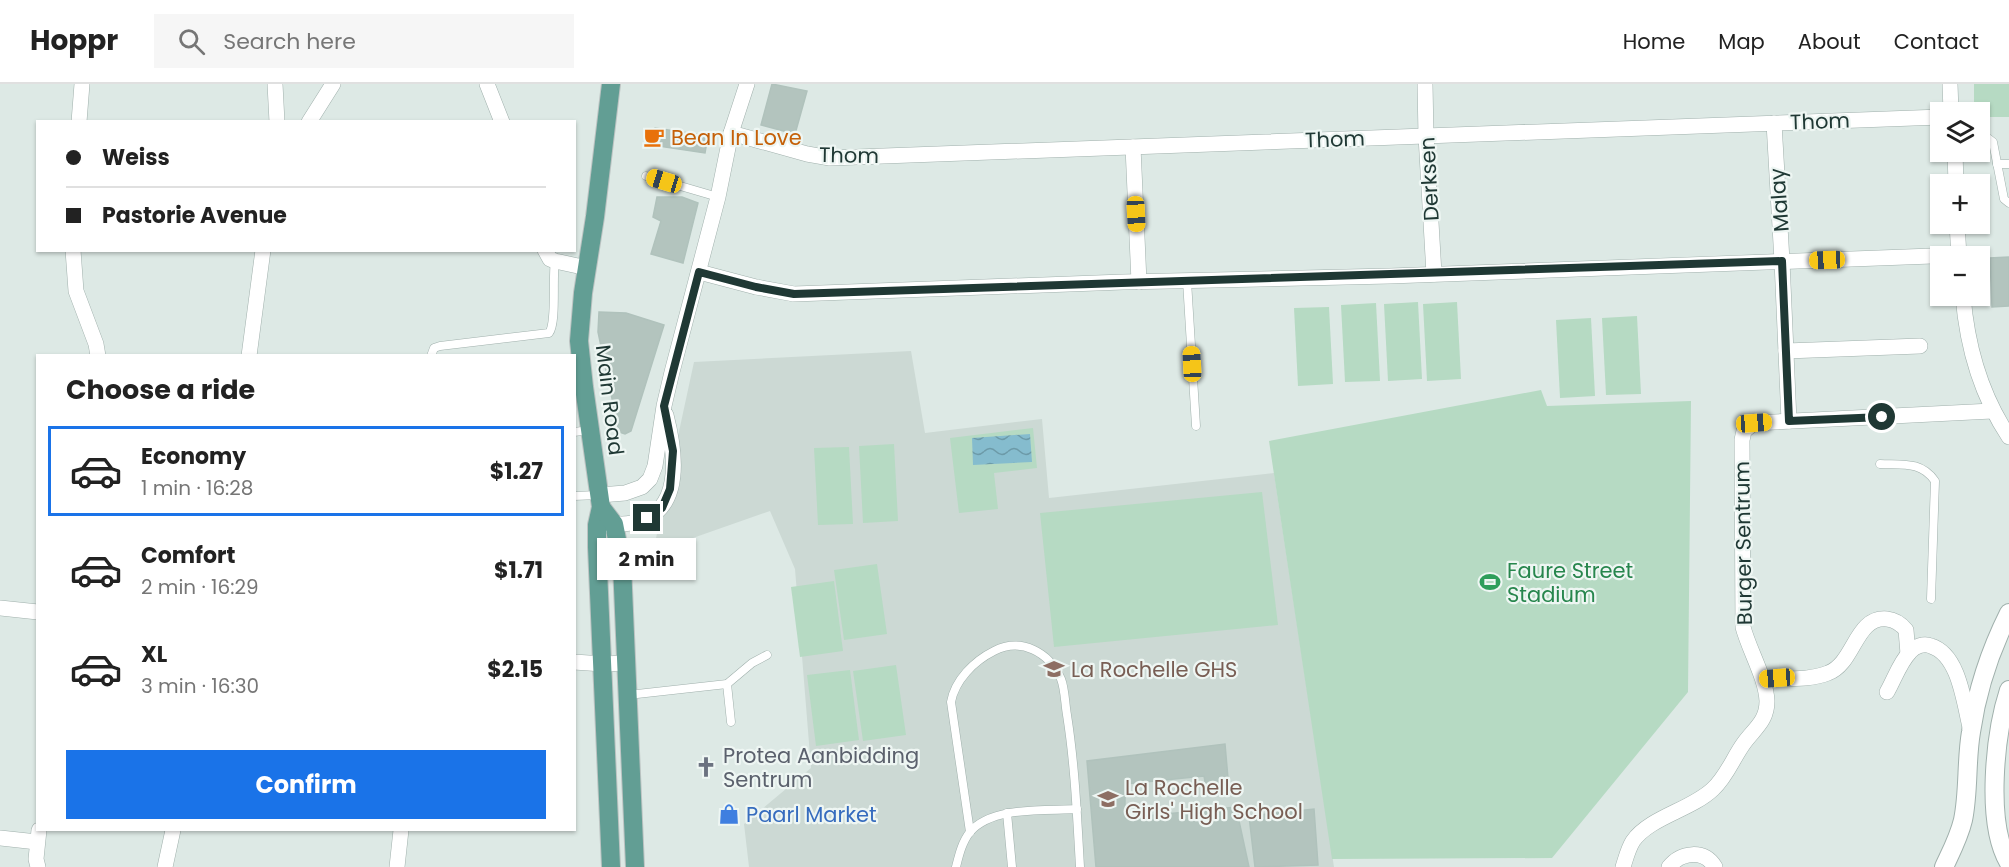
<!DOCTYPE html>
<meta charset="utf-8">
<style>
body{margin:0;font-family:Poppins,sans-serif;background:#f6f6f6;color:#222;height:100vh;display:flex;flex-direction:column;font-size:22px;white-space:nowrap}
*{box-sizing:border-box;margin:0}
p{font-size:20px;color:#767676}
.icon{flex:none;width:33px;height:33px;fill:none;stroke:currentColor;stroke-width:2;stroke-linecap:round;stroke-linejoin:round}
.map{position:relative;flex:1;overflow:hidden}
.sheet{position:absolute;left:36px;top:270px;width:540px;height:477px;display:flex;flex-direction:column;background:#fff;border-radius:0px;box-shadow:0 2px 4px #0004}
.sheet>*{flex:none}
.guide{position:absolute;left:36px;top:36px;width:540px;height:132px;border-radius:0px;box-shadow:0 2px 4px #0004;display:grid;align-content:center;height:132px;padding:0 30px;background:#fff}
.controls{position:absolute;left:1930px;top:18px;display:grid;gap:12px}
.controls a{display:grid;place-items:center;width:60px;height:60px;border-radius:0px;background:#fff;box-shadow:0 2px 4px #0004;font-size:30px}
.end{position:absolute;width:27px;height:27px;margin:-14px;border:8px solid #1f3834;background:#fff;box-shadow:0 0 0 3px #fff}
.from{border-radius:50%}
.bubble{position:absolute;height:42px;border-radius:0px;background:#fff;box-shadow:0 2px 4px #0004;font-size:20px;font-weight:700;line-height:42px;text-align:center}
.car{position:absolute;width:18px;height:36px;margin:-18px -9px;border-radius:8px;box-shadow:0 0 4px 2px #0007;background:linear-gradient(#f5c518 24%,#345 0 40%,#f5c518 0 76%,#345 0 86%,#f5c518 0)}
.guide b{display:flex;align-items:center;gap:21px;height:57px;font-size:22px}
.guide b+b{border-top:2px solid #e0e0e0}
.guide i{width:15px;height:15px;background:#222}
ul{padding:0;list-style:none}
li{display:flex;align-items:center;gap:18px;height:90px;margin:0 12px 9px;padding:0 18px;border:3px solid transparent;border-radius:0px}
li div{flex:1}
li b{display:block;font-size:22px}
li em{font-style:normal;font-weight:700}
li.on{border-color:#1a73e8}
li>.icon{width:54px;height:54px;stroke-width:1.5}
h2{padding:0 30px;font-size:27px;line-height:72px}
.action{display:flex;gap:12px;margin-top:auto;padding:12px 30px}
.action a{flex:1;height:69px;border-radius:0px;background:#1a73e8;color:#fff;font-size:24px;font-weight:700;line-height:69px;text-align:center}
header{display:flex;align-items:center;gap:36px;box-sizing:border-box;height:84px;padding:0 30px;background:#fff;border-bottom:2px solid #e0e0e0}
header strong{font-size:28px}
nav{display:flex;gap:33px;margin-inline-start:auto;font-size:21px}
.search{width:420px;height:54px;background:#f6f6f6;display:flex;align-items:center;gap:15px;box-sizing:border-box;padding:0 21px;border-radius:0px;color:#767676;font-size:22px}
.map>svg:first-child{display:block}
.built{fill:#ccd9d4}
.pitch{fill:#b6dac3}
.water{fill:url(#water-waves)}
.building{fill:#b3c4be;stroke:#b0c2bc;stroke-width:1.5}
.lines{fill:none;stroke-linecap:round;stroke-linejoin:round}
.service-casing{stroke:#a0b0ac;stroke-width:9}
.minor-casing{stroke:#a0b0ac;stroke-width:16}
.tertiary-casing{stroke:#a0b0ac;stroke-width:20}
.primary-casing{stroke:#bcc3c2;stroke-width:20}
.service{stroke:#fff;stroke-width:8}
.minor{stroke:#fff;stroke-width:15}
.tertiary{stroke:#fff;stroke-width:18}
.primary{stroke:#629e94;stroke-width:18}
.route{stroke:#1f3834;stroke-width:8}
.labels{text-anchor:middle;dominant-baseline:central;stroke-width:4.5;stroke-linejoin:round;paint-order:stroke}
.street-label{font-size:21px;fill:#1f3834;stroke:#eef6f3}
.food-label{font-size:21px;fill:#c56008;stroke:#eef6f3;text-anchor:start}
.leisure-label{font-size:21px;fill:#27864d;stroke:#eef6f3;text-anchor:start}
.education-label{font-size:21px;fill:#785e54;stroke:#eef6f3;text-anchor:start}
.worship-label{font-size:21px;fill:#5b616d;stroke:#eef6f3;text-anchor:start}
.shop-label{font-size:21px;fill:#366cbe;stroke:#eef6f3;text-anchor:start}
</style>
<header>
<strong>Hoppr</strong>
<div class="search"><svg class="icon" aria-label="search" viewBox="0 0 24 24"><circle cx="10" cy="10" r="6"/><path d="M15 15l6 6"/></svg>Search here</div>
<nav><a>Home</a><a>Map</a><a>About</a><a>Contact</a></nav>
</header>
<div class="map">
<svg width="2009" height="783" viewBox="0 0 2009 783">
<defs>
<pattern id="water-waves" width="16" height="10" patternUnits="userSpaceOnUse" patternTransform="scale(1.5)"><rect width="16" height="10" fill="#85bcce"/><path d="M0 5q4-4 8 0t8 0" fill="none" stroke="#6c9aa8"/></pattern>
</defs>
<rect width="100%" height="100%" fill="#dde9e5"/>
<!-- built -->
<path class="built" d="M 911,267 L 925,349 L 1042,335 L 1049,414 L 1274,389 L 1334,783 L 749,783 L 744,740 L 811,684 L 795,485 L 770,427 L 653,468 L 694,278 Z"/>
<!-- pitch -->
<g class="pitch">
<path d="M 1974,0 L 2009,0 L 2009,33 L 1980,33 L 1980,28 L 1974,28 Z"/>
<path d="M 1418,218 L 1422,295 L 1388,297 L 1384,220 Z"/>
<path d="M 1457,218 L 1461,295 L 1427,297 L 1423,220 Z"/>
<path d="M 1376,219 L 1380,297 L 1345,298 L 1341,221 Z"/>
<path d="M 1329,223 L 1333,300 L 1298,302 L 1294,224 Z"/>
<path d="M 1637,232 L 1641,310 L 1606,311 L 1602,234 Z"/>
<path d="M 1591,234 L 1595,312 L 1560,314 L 1556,236 Z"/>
<path d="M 1541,306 L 1547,322 L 1691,317 L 1688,608 L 1552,774 L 1332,775 L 1269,357 Z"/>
<path d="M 1033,344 L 1037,384 L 994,389 L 998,425 L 959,429 L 950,354 Z"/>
<path d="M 894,360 L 898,437 L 863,439 L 859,362 Z"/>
<path d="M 849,363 L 853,440 L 818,441 L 814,364 Z"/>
<path d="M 1262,408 L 1278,541 L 1054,563 L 1040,429 Z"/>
<path d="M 877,480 L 887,550 L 844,556 L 834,486 Z"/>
<path d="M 834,497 L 843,567 L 800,573 L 791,503 Z"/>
<path d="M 896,581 L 906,651 L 863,657 L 853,587 Z"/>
<path d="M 850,586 L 859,656 L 816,662 L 807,591 Z"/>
</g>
<!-- water -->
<path class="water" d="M 1030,350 L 1032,378 L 973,381 L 972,354 Z"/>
<!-- building -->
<g class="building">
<path d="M 772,0 L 807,7 L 795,50 L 761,41 Z"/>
<path d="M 655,44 L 708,52 L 705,69 L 651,61 Z"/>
<path d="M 657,113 L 682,113 L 698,119 L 683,179 L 651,170 L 661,137 L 653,133 Z"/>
<path d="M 2009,173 L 2009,222 L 1992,223 L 1990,174 Z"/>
<path d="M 599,228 L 626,229 L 664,241 L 631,347 L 625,350 L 619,348 L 598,248 Z"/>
<path d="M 1225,660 L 1229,706 L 1207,708 L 1204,692 L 1125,700 L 1125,734 L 1236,723 L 1249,783 L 1096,783 L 1087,677 Z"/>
<path d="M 1314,725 L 1318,781 L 1255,783 L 1249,732 Z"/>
</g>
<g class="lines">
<!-- service casing -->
<g class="service-casing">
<g id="service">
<path d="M 1980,52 L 1985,52 L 1993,58 L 2004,115 L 2009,119"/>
<path d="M 1997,80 L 2009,80"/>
<path d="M 646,92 L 718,113"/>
<path d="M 1187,197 L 1196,342"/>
<path d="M 431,272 L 434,264 L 440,262 L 549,249 C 557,239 552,193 555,177"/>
<path d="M 574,348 L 590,346"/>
<path d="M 1880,380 C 1903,381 1921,377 1935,397 L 1931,515"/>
<path d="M 574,412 L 598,411"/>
<path d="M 727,600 L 731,638"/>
<path d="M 628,611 L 727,600 L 752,579 L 767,571"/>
<path d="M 1007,729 L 1012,783"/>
<path d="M 970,748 L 951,618 C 955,596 974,577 994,567 C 1021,553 1049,568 1061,595 C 1065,605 1065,620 1067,631 C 1075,682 1077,732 1080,783"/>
<path d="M 956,783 C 959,771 962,758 970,748 C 992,722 1045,727 1077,725"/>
</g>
</g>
<!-- minor casing -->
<g class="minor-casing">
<g id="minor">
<path d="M 275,0 L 277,38"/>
<path d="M 487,0 L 502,38"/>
<path d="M 1425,0 L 1426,52 L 1434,190"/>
<path d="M 1950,0 L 1951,28"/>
<path d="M 79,38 L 82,0"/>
<path d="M 309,38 L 333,0"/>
<path d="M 1774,39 L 1782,177 L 1789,337"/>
<path d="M 731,49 L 807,70 L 830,74 L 1941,33"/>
<path d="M 1133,63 L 1139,198"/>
<path d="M 1955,68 L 1956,100"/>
<path d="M 1957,140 L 1959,172"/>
<path d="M 73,166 L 76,207 L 96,260 L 98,272"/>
<path d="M 545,166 L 550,175 L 555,177 L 587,184"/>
<path d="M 699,188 L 756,203 L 794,210 L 1123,198 L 1390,192 L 1959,171"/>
<path d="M 1963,212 C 1967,261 1981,311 2009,353"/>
<path d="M 1786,267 L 1920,262"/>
<path d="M 249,272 L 263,166"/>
<path d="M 600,411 L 625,409 L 642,403 L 650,395 L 655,382 L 664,322 L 672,288 L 718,113 L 731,49 L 747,0"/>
<path d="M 602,441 C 617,440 635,441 648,434 C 683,415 674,362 666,331"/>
<path d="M 0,524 L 38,528"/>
<path d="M 574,578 L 603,580 L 626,579"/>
<path d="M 1763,595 C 1783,594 1809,597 1828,589 C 1855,579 1855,532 1887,535 C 1896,536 1901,540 1906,546 L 1908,570"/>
<path d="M 1887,608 C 1894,596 1900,578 1910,568 C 1915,562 1924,559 1931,562 C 1960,571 1964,621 1971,647"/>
<path d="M 0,754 L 37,758"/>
<path d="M 38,783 L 36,775 L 39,746"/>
<path d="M 165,783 L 173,746"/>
<path d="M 397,783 L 401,746"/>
<path d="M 1623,783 C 1626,774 1628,765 1633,757 C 1650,733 1691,726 1713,705 C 1727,692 1733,674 1744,659 C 1755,644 1767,637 1767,617 C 1766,594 1749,566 1743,543 L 1742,356 L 1744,347 L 1754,339 L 1992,327"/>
<path d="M 1669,783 C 1681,768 1704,765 1715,783"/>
</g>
</g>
<!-- tertiary casing -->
<g class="tertiary-casing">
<g id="tertiary">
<path d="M 2009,606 C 1995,649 1985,739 2009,779"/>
<path d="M 1944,783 C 1951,768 1959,753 1963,736 C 1969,707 1966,677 1971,648 C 1977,606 1990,567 2009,529"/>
</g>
</g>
<!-- primary casing -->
<g class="primary-casing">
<g id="primary">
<path d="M 611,0 L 595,133 L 583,209 L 579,257 L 584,303 L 601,423 L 597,441 L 597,463 L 611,783"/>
<path d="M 601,423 L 614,440 L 622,481 L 635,783"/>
</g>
</g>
<!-- service -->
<use href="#service" class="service"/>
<!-- minor -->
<use href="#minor" class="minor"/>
<!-- tertiary -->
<use href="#tertiary" class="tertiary"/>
<!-- primary -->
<use href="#primary" class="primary"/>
</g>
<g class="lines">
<!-- route -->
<path class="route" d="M 647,434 L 662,424 L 670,405 L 673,367 L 664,322 L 699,188 L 756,203 L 794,210 L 1782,177 L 1789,337 L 1882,333"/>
</g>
<!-- icons -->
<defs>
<g id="cafe-bare" transform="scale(1.62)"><path d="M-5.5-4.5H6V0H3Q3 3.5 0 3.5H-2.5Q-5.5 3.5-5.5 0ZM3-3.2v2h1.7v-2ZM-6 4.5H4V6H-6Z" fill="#e8710a" stroke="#eef6f3" stroke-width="2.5" paint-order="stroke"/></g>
<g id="stadium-bare" transform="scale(1.62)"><path d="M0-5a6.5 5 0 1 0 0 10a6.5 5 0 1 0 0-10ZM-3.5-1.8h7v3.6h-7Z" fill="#2e9e5b" stroke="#eef6f3" stroke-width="2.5" paint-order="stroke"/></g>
<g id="school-bare" transform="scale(1.62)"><path d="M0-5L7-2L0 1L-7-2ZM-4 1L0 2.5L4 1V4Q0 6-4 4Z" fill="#8d6e63" stroke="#eef6f3" stroke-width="2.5" paint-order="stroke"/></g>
<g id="church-bare" transform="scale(1.62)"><path d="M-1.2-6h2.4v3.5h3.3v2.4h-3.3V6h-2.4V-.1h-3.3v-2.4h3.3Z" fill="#6b7280" stroke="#eef6f3" stroke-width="2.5" paint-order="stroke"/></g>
<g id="shop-bare" transform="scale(1.62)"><path d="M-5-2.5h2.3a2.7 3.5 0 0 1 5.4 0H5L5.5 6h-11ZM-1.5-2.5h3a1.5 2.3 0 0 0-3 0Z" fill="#3f7fe0" stroke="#eef6f3" stroke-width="2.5" paint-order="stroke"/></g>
</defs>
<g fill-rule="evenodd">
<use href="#cafe-bare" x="654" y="53"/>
<use href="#stadium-bare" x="1490" y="498"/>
<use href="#school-bare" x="1054" y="585"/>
<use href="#church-bare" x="706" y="683"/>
<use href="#school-bare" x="1108" y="715"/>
<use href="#shop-bare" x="729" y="730"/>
</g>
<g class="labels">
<!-- street labels -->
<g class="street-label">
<text transform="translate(1820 37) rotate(-2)">Thom</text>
<text transform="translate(1335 55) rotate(-2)">Thom</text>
<text transform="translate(849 71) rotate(1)">Thom</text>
<text transform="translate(1429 95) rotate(-93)">Derksen</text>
<text transform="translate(1779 116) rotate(-94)">Malay</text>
<text transform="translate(610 316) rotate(83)">Main Road</text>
<text transform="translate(1743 459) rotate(-91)">Burger Sentrum</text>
</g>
<!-- food labels -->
<g class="food-label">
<text x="671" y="53">Bean In Love</text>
</g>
<!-- leisure labels -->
<g class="leisure-label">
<text x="1507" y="486">Faure Street<tspan x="1507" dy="24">Stadium</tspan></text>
</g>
<!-- education labels -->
<g class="education-label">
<text x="1071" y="585">La Rochelle GHS</text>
<text x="1125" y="703">La Rochelle<tspan x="1125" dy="24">Girls' High School</tspan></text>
</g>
<!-- worship labels -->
<g class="worship-label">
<text x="723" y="671">Protea Aanbidding<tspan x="723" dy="24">Sentrum</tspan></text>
</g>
<!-- shop labels -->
<g class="shop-label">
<text x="746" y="730">Paarl Market</text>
</g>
</g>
</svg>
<div class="controls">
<a><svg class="icon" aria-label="layers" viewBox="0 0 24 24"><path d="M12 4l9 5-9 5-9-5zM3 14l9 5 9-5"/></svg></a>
<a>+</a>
<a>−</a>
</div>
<i class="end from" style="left:1882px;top:333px"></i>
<i class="end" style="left:647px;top:434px"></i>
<div class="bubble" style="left:597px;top:454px;width:99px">2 min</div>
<i class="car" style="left:664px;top:97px;rotate:287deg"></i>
<i class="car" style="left:1136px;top:130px;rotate:177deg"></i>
<i class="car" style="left:1827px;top:176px;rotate:268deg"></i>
<i class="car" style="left:1192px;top:280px;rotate:357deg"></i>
<i class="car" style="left:1754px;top:339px;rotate:86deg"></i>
<i class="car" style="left:1777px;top:594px;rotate:266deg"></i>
<div class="guide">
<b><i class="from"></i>Weiss</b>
<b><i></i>Pastorie Avenue</b>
</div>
<section class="sheet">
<h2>Choose a ride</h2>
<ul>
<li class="on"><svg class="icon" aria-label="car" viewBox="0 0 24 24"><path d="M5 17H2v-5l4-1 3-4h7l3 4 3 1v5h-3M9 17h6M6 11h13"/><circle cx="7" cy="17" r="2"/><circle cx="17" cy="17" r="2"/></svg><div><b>Economy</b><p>1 min · 16:28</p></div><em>$1.27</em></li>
<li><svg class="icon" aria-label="car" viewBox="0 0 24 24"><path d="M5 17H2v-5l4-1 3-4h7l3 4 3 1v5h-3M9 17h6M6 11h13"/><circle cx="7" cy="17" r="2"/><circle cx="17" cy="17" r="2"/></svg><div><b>Comfort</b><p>2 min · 16:29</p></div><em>$1.71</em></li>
<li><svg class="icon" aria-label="car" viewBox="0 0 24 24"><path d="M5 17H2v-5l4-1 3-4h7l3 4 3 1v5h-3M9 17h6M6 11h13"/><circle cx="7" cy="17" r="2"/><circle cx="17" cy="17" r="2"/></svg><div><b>XL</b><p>3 min · 16:30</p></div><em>$2.15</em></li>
</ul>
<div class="action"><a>Confirm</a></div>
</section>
</div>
